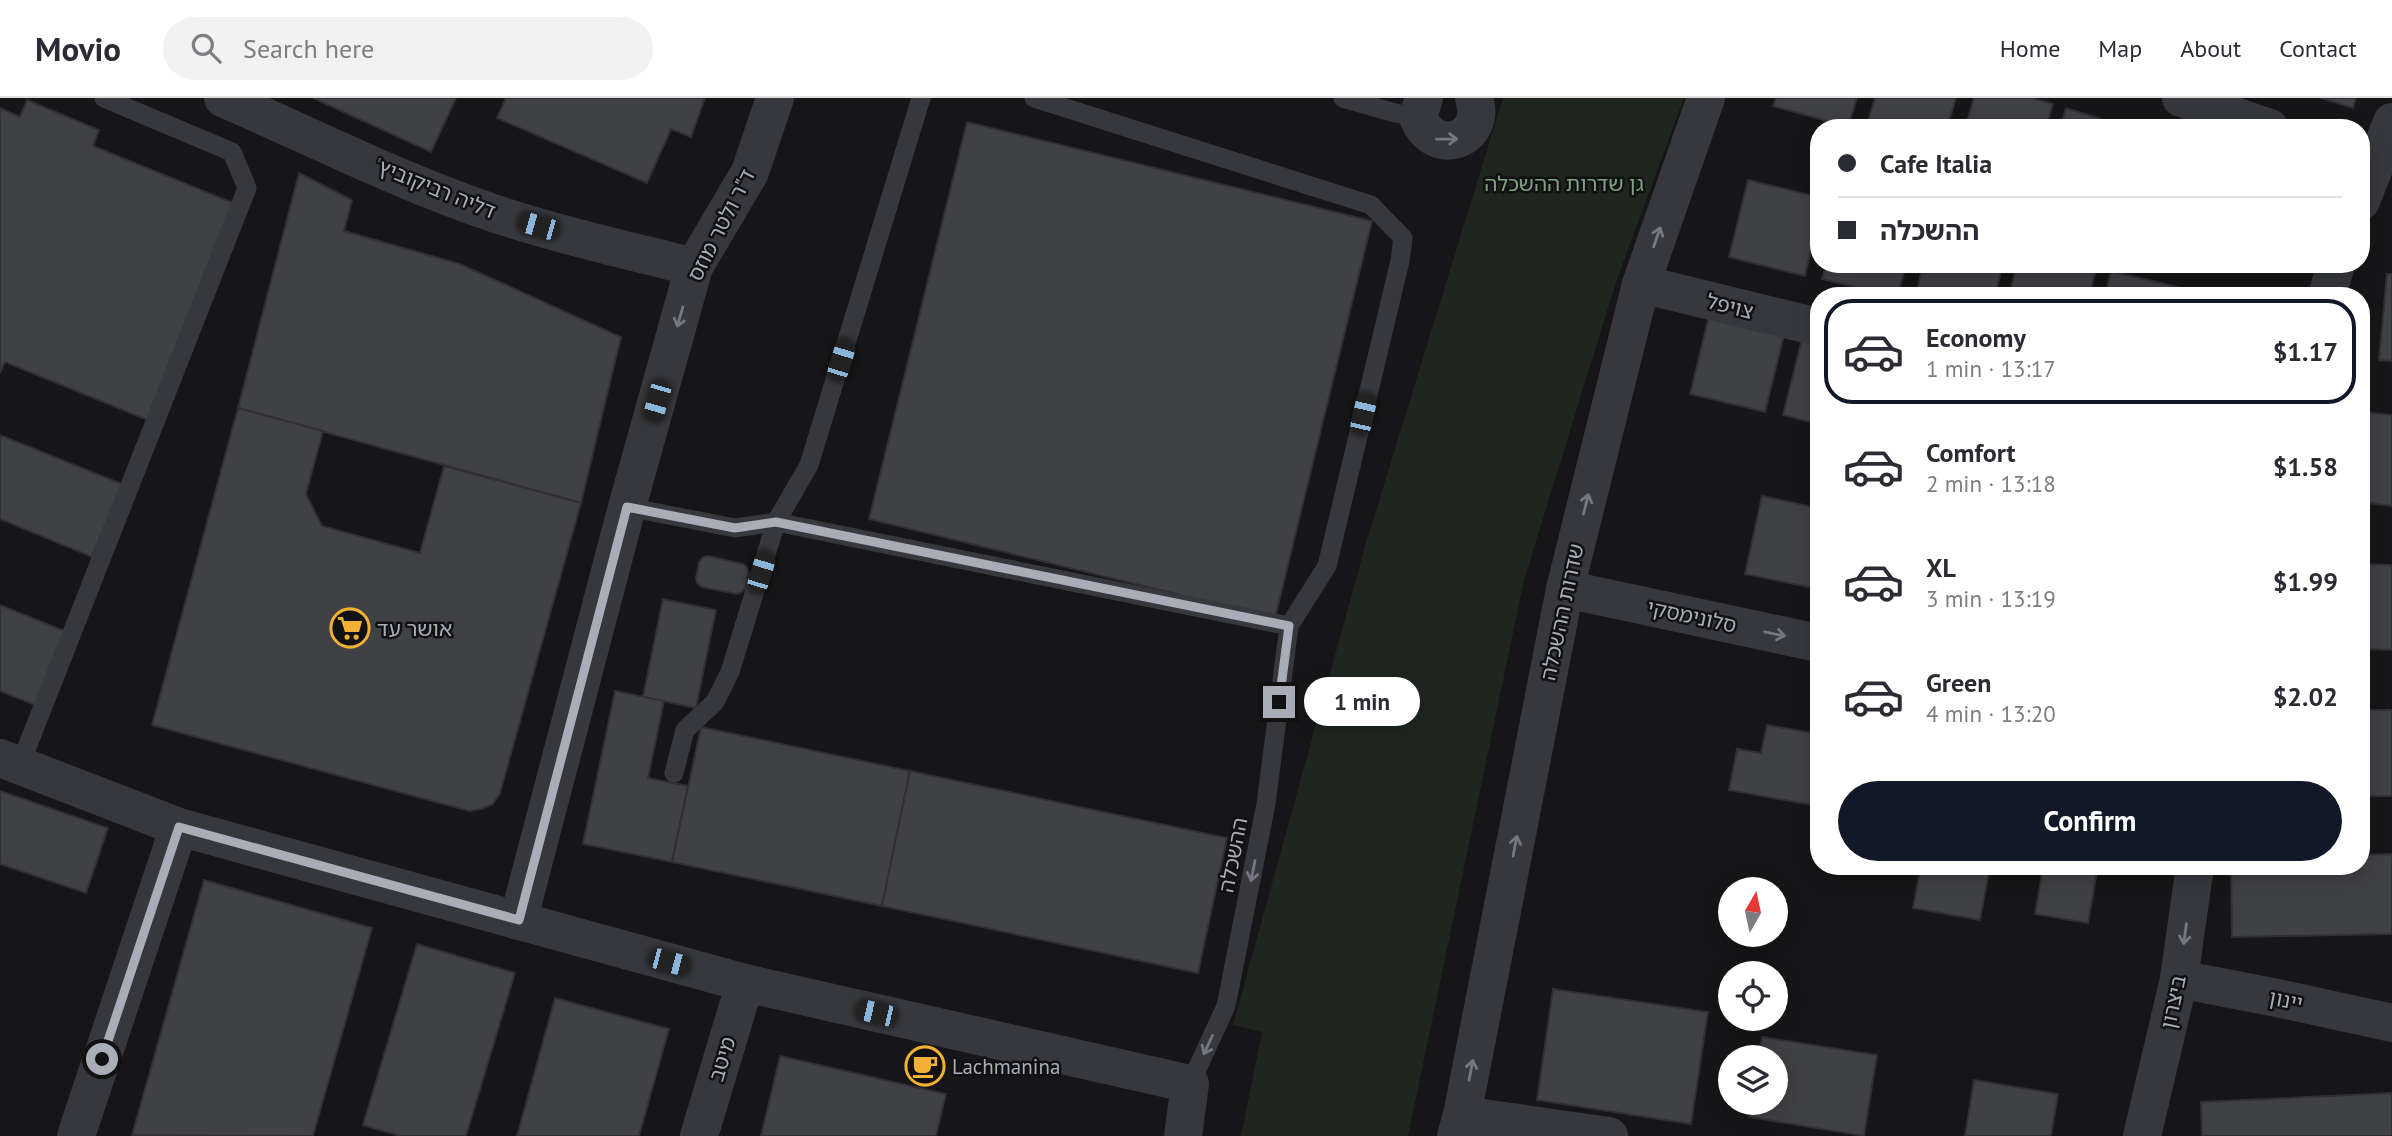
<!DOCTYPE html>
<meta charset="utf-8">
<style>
body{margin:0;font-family:"PT Sans","Noto Sans Hebrew",sans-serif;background:#f2f2f3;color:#2b2b33;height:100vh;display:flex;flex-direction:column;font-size:26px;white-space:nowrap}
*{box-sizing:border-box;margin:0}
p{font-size:23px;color:#7c7c81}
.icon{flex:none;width:38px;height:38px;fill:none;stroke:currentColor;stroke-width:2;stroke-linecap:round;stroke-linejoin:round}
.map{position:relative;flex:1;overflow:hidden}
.side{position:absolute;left:1810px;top:189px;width:560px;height:588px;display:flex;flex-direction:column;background:#fff;border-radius:28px;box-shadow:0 4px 18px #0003}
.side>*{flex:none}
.top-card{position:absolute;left:1810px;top:21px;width:560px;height:154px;border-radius:28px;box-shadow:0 4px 18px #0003;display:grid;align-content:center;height:154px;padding:0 28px;background:#fff}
.needle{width:46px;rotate:9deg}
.controls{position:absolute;left:1718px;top:779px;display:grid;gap:14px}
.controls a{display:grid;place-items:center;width:70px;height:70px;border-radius:50%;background:#fff;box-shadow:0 4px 18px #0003;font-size:35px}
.end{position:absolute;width:32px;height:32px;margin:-16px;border:9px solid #a8adb8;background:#111;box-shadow:0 0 0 4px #111}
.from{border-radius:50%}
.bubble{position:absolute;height:49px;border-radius:24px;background:#fff;box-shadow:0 4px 18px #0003;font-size:23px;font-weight:700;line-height:49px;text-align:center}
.car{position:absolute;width:21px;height:42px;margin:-21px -10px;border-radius:9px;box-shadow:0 0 5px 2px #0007;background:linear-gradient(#222 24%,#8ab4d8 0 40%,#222 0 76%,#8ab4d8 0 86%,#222 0)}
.top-card b{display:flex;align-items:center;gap:24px;height:66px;font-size:26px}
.top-card b+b{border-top:2px solid #e1e1e2}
.top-card i{width:18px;height:18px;background:#2b2b33}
ul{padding:12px 0 0;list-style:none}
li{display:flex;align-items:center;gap:21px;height:105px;margin:0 14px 10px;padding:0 14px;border:4px solid transparent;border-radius:28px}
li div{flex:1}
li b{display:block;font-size:26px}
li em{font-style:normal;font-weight:700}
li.active{border-color:#111827}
li>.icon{width:63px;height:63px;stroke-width:1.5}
.button{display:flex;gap:14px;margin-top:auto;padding:14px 28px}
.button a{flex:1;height:80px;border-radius:42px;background:#111827;color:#fff;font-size:28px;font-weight:700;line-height:80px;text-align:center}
header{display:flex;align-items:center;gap:42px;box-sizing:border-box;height:98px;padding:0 35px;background:#fff;border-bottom:2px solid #e1e1e2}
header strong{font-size:33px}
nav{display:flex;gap:38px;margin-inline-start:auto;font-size:24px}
.search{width:490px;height:63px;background:#f2f2f3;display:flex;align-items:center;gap:18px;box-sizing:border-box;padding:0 24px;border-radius:38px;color:#7c7c81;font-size:26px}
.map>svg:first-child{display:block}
.green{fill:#1e261f}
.building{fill:#404145;stroke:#303034;stroke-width:2}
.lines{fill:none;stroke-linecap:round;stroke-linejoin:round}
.lane{stroke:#37383d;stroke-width:19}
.street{stroke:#37383d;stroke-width:38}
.oneway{stroke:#757881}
.route{stroke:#a8adb8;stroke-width:9}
.labels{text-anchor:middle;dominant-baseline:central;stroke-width:5;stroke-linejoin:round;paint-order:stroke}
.park-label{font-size:21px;fill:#7fa381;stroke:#111113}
.street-label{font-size:21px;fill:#a8adb8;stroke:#111113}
.poi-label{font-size:21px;fill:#a8adb8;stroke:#111113;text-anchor:start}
</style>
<header>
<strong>Movio</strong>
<div class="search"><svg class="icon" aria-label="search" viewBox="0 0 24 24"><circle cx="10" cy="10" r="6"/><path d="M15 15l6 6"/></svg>Search here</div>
<nav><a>Home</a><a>Map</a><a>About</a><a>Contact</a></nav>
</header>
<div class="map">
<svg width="2392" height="1038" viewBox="0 0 2392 1038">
<rect width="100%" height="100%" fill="#161618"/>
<!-- green -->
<path class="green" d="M 1503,0 L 1684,0 L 1616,184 L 1524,482 L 1408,1038 L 1241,1038 L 1262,934 L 1233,927 L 1366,445 Z"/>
<!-- building -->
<g class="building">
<path d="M 313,0 L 456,0 L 431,54 Z"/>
<path d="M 506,0 L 705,0 L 691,39 L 671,31 L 647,85 L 497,20 Z"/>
<path d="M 1776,0 L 1857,0 L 1848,29 L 1773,8 Z"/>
<path d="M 1875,0 L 1956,0 L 1947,30 L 1866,30 Z"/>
<path d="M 1974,0 L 2032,0 L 2053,6 L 2046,30 L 1965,30 Z"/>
<path d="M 2321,0 L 2356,0 L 2353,10 Z"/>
<path d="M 27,2 L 99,32 L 93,48 L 238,107 L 150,323 L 5,264 L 0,275 L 0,10 L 20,19 Z"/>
<path d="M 2066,10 L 2130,30 L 2060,30 Z"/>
<path d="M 967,24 L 1372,123 L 1275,520 L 869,421 Z"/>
<path d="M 299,75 L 352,102 L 344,133 L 460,166 L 621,239 L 581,405 L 238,310 Z"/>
<path d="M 1748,82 L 1818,99 L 1818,122 L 1805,178 L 1729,159 Z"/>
<path d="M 1826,166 L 1906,166 L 1898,198 L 1890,198 L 1822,181 Z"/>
<path d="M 1923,166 L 2003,166 L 1995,198 L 1916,198 Z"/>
<path d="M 2017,166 L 2088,166 L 2097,168 L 2089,198 L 2009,198 Z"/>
<path d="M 2111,173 L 2186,191 L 2185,198 L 2105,198 Z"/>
<path d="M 2387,176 L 2392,176 L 2392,263 L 2379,262 Z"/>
<path d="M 1709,218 L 1784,237 L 1765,314 L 1690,296 Z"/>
<path d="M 1802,241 L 1818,245 L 1818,326 L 1783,317 Z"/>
<path d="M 238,310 L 323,333 L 306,396 L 322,428 L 420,455 L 444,368 L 581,405 L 500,695 L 493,706 L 482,711 L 469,713 L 152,627 Z"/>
<path d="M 2361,314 L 2392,317 L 2392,408 L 2361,404 Z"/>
<path d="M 0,337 L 122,386 L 92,459 L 0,421 Z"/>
<path d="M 1762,398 L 1818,410 L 1818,491 L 1745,476 Z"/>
<path d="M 708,458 L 743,466 L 747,469 L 749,476 L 746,489 L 742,494 L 737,496 L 702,489 L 697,485 L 696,480 L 699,464 L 703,459 Z"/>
<path d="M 2361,466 L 2392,467 L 2392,552 L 2361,551 Z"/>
<path d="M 663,501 L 716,512 L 696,610 L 643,599 Z"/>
<path d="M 0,507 L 67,534 L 37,608 L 0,593 Z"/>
<path d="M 615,593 L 664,603 L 648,680 L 688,688 L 672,764 L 583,746 Z"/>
<rect x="2361" y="612" width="31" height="86"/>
<path d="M 1767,627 L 1818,636 L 1815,662 L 1818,663 L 1818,708 L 1729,692 L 1737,651 L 1761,655 Z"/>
<path d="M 701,629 L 910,673 L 882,808 L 672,764 Z"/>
<path d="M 910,673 L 1227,740 L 1198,875 L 882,808 Z"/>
<path d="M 0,693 L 108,730 L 86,795 L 0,766 Z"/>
<path d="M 2392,756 L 2392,836 L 2232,839 L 2231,768 L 2361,768 L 2361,757 Z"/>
<path d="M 1921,768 L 1990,768 L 1980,822 L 1913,810 Z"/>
<path d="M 2033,768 L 2098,768 L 2088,825 L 2035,816 L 2043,770 Z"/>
<path d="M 204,782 L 372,830 L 313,1038 L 132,1037 Z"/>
<path d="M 417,846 L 515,875 L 466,1038 L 400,1038 L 363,1027 Z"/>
<path d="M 1553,891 L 1708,914 L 1691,1026 L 1537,1002 Z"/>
<path d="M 555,900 L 669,931 L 639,1038 L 517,1038 Z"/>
<path d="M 1762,939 L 1877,957 L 1864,1038 L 1749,1019 L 1751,1004 L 1776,1004 L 1776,959 L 1758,959 Z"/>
<path d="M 780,958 L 946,996 L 936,1038 L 761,1038 Z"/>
<path d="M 1974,982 L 2058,996 L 2051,1038 L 1965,1038 Z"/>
<path d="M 2392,995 L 2392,1038 L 2202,1038 L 2201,1004 Z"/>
</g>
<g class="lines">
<!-- lane -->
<g class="lane">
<path d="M 1034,0 L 1371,107 L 1403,140 L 1400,163 L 1327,468 L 1289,528 L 1266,706 L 1226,908 L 1190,986"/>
<path d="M 1343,0 L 1395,15 L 1418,19"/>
<path d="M 627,409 L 735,430 L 776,424 L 1289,528"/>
<path d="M 20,667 L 247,90 L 232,54 L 104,0"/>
<path d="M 674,675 L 685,632 L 715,604 L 730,574 L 776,424 L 809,367 L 921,0"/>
</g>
<!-- street -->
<g class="street">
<path d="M 223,0 C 312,39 401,84 493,115 C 559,137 627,152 694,169"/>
<path d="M 1424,0 L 1418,19 C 1434,61 1488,42 1474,0"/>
<path d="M 2181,0 L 2270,30"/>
<path d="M 2361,103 L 2392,24"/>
<path d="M 1641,186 L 1818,229"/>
<path d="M 2327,198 L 2336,166"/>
<path d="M 1565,491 L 1818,545"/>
<path d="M 0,660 L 179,729 L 745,885 L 1190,986 L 1183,1038"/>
<path d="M 518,823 L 627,409 L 694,169 L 750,74 L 775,0"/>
<path d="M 2179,881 L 2287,902 L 2392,925"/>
<path d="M 1462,1017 L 1609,1038"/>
<path d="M 76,1038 L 179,729"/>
<path d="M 699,1038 L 745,885"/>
<path d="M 1456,1038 L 1462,1017 L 1565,491 L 1641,186 L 1706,0"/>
<path d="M 2142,1038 L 2179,881 L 2195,768"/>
</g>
</g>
<!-- one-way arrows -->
<defs><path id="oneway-shaft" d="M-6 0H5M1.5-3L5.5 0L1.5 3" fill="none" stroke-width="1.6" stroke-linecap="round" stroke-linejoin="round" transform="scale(1.75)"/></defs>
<g class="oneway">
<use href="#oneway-shaft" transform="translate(1447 41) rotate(-1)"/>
<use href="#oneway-shaft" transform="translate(1657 139) rotate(-71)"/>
<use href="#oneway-shaft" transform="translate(680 219) rotate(106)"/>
<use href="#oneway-shaft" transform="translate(1586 406) rotate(-76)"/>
<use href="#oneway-shaft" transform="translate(1775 536) rotate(12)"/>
<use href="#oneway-shaft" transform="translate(1515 748) rotate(-79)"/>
<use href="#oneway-shaft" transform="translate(1253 773) rotate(101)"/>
<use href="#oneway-shaft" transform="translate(2185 836) rotate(98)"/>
<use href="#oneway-shaft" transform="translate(1208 947) rotate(115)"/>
<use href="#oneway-shaft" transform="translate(1471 972) rotate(-79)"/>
</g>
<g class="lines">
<!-- route -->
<path class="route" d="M 102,961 L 179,729 L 519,822 L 627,409 L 735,430 L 776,424 L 1289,528 L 1279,604"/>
</g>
<!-- icons -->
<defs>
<g id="supermarket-ring" transform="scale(2.0125)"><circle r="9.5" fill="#111113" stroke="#f2b134" stroke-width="1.5"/><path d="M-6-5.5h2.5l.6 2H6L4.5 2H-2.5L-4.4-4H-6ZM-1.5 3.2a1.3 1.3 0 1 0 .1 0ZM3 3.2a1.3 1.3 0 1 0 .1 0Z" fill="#f2b134"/></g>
<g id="cafe-ring" transform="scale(2.0125)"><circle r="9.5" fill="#111113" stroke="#f2b134" stroke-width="1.5"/><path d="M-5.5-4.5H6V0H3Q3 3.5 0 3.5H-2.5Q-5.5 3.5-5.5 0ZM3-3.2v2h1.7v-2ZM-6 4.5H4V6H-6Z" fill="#f2b134"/></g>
</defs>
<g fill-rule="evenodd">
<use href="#supermarket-ring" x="350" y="530"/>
<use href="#cafe-ring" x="925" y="968"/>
</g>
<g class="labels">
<!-- park labels -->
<g class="park-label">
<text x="1564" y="85">גן שדרות ההשכלה</text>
</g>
<!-- street labels -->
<g class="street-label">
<text transform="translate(435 90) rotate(22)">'דליה רביקוביץ</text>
<text transform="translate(721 127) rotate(-63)">ד"ר ולטר מוזס</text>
<text transform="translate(1730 208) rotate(14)">צויפל</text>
<text transform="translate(1562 514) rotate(-78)">שדרות ההשכלה</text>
<text transform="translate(1692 518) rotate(12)">סלונימסקי</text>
<text transform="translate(1233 757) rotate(-79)">ההשכלה</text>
<text transform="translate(2286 902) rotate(11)">יינון</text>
<text transform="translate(2173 904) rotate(-78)">ביצרון</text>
<text transform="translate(722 961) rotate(-73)">מיטב</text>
</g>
<!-- poi labels -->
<g class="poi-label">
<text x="377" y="530">אושר עד</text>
<text x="952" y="968">Lachmanina</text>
</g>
</g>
</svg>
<div class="controls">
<a><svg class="needle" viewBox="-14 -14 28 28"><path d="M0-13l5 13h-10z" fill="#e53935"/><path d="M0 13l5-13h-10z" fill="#7c7c81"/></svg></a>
<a><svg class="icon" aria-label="locate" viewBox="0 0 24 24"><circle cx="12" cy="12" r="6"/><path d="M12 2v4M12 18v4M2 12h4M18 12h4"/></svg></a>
<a><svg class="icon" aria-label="layers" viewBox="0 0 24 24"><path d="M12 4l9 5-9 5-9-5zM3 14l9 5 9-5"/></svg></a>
</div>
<i class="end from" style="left:102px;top:961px"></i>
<i class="end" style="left:1279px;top:604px"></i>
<div class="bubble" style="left:1304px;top:579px;width:116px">1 min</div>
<i class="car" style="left:538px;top:128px;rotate:286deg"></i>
<i class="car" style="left:841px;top:262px;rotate:17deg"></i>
<i class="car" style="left:657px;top:303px;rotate:196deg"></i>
<i class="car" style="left:1363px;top:316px;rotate:13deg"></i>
<i class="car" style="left:761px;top:474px;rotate:17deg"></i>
<i class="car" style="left:669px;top:864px;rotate:105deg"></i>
<i class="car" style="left:876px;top:915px;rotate:283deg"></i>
<div class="top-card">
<b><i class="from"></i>Cafe Italia</b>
<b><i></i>ההשכלה</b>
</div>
<section class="side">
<ul>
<li class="active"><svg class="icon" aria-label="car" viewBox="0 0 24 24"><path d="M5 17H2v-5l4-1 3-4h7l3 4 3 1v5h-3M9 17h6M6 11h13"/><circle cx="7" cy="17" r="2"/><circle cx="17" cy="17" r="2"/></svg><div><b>Economy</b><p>1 min · 13:17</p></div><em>$1.17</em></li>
<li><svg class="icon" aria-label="car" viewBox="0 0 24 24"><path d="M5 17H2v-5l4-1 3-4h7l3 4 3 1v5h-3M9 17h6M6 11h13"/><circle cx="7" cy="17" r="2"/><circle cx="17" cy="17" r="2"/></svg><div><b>Comfort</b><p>2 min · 13:18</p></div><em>$1.58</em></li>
<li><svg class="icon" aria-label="car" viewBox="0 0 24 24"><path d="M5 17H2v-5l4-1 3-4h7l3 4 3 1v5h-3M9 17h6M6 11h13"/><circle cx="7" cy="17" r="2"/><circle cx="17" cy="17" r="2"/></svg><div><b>XL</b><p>3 min · 13:19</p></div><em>$1.99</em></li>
<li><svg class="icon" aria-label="car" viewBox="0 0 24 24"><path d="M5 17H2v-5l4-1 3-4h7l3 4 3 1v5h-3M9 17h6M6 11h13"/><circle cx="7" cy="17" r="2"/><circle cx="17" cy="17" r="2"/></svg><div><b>Green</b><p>4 min · 13:20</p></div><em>$2.02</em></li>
</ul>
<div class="button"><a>Confirm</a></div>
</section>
</div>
